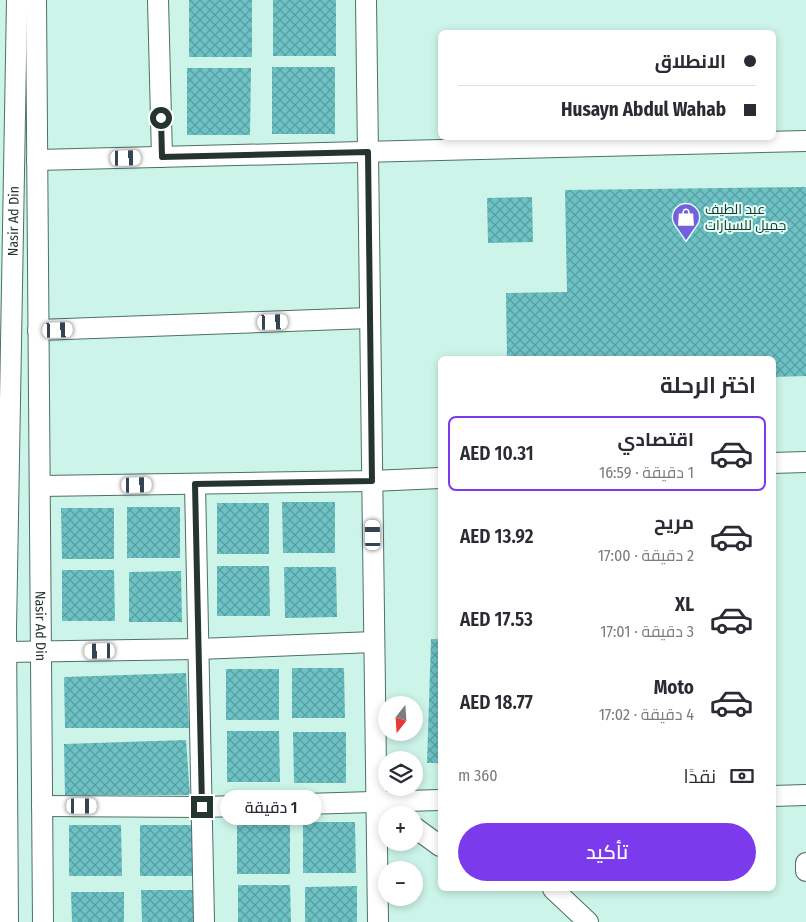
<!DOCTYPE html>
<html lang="ar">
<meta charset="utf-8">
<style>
body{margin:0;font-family:"Fira Sans Condensed",Cairo,sans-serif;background:#f7f7f7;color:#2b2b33;direction:rtl;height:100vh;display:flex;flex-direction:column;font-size:19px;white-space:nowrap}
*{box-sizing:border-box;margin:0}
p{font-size:16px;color:#7c7c81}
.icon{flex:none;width:28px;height:28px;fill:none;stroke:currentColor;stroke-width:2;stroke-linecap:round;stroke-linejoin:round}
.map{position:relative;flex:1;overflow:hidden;direction:ltr}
.panel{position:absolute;left:438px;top:356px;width:338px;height:535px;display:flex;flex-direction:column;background:#fff;border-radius:8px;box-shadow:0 2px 8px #0003;direction:rtl}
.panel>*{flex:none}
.guide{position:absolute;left:438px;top:30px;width:338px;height:110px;border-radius:8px;box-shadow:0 2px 8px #0003;direction:rtl;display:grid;align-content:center;height:110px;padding:0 20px;background:#fff}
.needle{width:32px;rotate:197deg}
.tools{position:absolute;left:378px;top:696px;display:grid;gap:10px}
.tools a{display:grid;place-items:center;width:45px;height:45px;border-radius:50%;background:#fff;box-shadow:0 2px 8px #0003;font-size:25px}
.end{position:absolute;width:22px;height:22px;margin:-11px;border:6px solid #253430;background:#fff;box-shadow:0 0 0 2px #fff}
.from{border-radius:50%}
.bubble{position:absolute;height:35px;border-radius:18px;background:#fff;box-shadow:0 2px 8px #0003;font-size:16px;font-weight:600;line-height:35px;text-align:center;direction:rtl}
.car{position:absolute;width:15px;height:30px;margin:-15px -8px;border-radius:6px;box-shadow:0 0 4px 1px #0007;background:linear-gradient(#fff 24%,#345 0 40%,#fff 0 76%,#345 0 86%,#fff 0)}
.guide b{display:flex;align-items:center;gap:18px;height:48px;font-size:19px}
.guide b+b{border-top:1px solid #e1e1e2}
.guide i{width:12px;height:12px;background:#2b2b33}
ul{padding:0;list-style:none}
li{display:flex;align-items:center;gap:15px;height:75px;margin:0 10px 8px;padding:0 10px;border:2px solid transparent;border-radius:8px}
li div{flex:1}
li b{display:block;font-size:19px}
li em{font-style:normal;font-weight:600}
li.on{border-color:#7c3aed}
li>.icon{width:45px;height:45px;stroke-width:1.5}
h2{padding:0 20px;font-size:22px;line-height:60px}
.pay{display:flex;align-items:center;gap:12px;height:55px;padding:0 20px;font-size:19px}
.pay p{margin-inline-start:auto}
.cta{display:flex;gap:10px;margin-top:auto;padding:10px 20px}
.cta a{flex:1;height:58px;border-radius:30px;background:#7c3aed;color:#fff;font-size:20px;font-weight:600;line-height:58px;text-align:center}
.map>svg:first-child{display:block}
.building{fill:url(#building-cross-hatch)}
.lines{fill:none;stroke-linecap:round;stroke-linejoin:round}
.street-casing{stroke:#4d7067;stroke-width:22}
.street{stroke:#fff;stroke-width:20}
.route{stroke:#253430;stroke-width:6}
.labels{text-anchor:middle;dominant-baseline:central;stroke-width:4;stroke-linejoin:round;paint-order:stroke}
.poi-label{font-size:14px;fill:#253430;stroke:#e0fff6;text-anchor:start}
.street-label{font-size:14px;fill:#253430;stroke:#e0fff6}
</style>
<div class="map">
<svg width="806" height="922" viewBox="0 0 806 922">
<defs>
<pattern id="building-cross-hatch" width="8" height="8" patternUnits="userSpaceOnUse" patternTransform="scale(1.25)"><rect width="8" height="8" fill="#6dc2c5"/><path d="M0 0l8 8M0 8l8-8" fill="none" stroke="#599ea0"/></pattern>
</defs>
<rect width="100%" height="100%" fill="#cdf4e9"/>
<!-- building -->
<g class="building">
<rect x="189" y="0" width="63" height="57"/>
<rect x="273" y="0" width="63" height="56"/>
<rect x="272" y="67" width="63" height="67"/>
<path d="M 187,68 L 251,68 L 250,135 L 187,135 Z"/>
<path d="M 806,187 L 806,376 L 772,377 L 772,359 L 507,359 L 506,293 L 567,292 L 565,190 Z"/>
<path d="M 532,197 L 533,242 L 488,243 L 487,198 Z"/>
<path d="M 282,502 L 335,502 L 335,553 L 283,553 Z"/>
<rect x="217" y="503" width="52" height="51"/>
<rect x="127" y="507" width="53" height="51"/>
<path d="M 61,508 L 114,508 L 114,559 L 62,559 Z"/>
<path d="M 217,566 L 269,566 L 270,616 L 217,616 Z"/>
<path d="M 284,567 L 336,567 L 337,617 L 285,618 Z"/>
<path d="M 62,570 L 114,570 L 115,621 L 62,621 Z"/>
<path d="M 181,571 L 182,622 L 129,622 L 129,572 Z"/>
<path d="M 431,639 L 440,639 L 440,763 L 427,763 Z"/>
<path d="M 292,668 L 344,668 L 345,718 L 292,718 Z"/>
<rect x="226" y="669" width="53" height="51"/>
<path d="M 186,673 L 189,728 L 65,728 L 64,677 Z"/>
<path d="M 227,731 L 279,731 L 280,782 L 227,782 Z"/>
<path d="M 293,732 L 346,732 L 346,783 L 294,783 Z"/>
<path d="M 186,740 L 190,795 L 65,795 L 64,744 Z"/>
<path d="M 303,822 L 355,822 L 356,873 L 303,873 Z"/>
<rect x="237" y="823" width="53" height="51"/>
<path d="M 69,825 L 121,825 L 122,876 L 69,876 Z"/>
<rect x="140" y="825" width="53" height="51"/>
<path d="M 238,885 L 290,885 L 291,922 L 238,922 Z"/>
<path d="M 357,886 L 357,922 L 305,922 L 305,887 Z"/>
<path d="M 141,890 L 194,890 L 194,922 L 142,922 Z"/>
<path d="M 71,892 L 124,892 L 124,922 L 72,922 Z"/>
</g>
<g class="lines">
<!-- street casing -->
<g class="street-casing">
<g id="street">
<path id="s1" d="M 36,0 L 43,922"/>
<path d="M 158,0 L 162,157"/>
<path d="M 366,0 L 378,922"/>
<path d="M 37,160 L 806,141"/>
<path d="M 38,330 L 370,318"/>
<path d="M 772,463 L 806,462"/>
<path d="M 195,484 L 204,922"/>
<path d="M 40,486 L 372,481 L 440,478"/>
<path d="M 7,652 L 198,649 L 374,642"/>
<path d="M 772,796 L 806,795"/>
<path d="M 42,806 L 202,807 L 440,800"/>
<path d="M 414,827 L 440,846"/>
<path d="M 806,863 L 806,871"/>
<path d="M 553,889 L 588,922"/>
<path id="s2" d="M 8,922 L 6,630 L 17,0"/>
</g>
</g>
<!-- street -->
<use href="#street" class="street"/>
</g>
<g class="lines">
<!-- route -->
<path class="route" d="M 161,118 L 162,157 L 368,152 L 372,481 L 195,484 L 202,807"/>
</g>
<!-- icons -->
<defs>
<g id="shop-pin" transform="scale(1.4375)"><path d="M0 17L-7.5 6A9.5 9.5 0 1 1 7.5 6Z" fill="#7361dc" stroke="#e0fff6"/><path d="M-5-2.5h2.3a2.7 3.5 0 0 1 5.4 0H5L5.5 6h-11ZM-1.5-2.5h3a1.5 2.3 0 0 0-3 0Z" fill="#fff"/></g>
</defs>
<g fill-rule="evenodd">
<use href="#shop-pin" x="686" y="217"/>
</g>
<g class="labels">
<!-- poi labels -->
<g class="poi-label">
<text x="705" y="209">عبد الطيف<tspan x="705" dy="16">جميل للسيارات</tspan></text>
</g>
<!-- street labels -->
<g class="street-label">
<text stroke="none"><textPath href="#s2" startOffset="701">Nasir Ad Din</textPath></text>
<text stroke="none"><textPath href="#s1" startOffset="626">Nasir Ad Din</textPath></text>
</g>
</g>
</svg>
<div class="tools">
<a><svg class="needle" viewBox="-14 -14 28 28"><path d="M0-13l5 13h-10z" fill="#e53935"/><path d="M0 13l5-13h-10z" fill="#7c7c81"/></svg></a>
<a><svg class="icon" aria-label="layers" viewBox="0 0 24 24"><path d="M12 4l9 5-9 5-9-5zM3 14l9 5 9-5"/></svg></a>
<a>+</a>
<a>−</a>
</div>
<i class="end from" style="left:161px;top:118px"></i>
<i class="end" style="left:202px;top:807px"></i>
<div class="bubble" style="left:220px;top:790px;width:102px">1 دقيقة</div>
<i class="car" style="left:126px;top:158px;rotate:89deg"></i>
<i class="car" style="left:273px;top:322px;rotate:88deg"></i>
<i class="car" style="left:58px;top:330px;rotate:88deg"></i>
<i class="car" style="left:137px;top:485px;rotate:89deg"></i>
<i class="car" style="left:373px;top:535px;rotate:359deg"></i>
<i class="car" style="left:100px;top:651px;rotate:269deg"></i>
<i class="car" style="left:82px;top:806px;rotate:90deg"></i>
<div class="guide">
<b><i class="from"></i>الانطلاق</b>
<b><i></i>Husayn Abdul Wahab</b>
</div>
<section class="panel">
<h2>اختر الرحلة</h2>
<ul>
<li class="on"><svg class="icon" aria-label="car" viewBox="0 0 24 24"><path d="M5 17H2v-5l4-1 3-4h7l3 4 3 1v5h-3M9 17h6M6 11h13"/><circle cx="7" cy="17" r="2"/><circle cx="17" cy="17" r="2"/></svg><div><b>اقتصادي</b><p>1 دقيقة · 16:59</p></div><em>AED 10.31</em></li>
<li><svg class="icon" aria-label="car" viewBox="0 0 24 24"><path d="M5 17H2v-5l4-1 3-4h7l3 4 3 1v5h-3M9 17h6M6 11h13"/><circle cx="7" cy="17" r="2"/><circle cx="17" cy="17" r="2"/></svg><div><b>مريح</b><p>2 دقيقة · 17:00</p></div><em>AED 13.92</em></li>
<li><svg class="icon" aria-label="car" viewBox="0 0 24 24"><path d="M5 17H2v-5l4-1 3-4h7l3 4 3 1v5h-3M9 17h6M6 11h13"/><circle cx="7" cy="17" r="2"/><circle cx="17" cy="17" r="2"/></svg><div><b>XL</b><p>3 دقيقة · 17:01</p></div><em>AED 17.53</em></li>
<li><svg class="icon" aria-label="car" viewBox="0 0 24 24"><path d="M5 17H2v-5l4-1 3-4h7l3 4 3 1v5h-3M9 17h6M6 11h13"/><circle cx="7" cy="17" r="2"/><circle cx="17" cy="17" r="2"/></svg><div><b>Moto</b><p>4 دقيقة · 17:02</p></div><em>AED 18.77</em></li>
</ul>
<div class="pay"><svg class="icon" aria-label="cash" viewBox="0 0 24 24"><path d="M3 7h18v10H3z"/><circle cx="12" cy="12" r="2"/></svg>نقدًا<p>360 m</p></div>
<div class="cta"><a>تأكيد</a></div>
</section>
</div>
